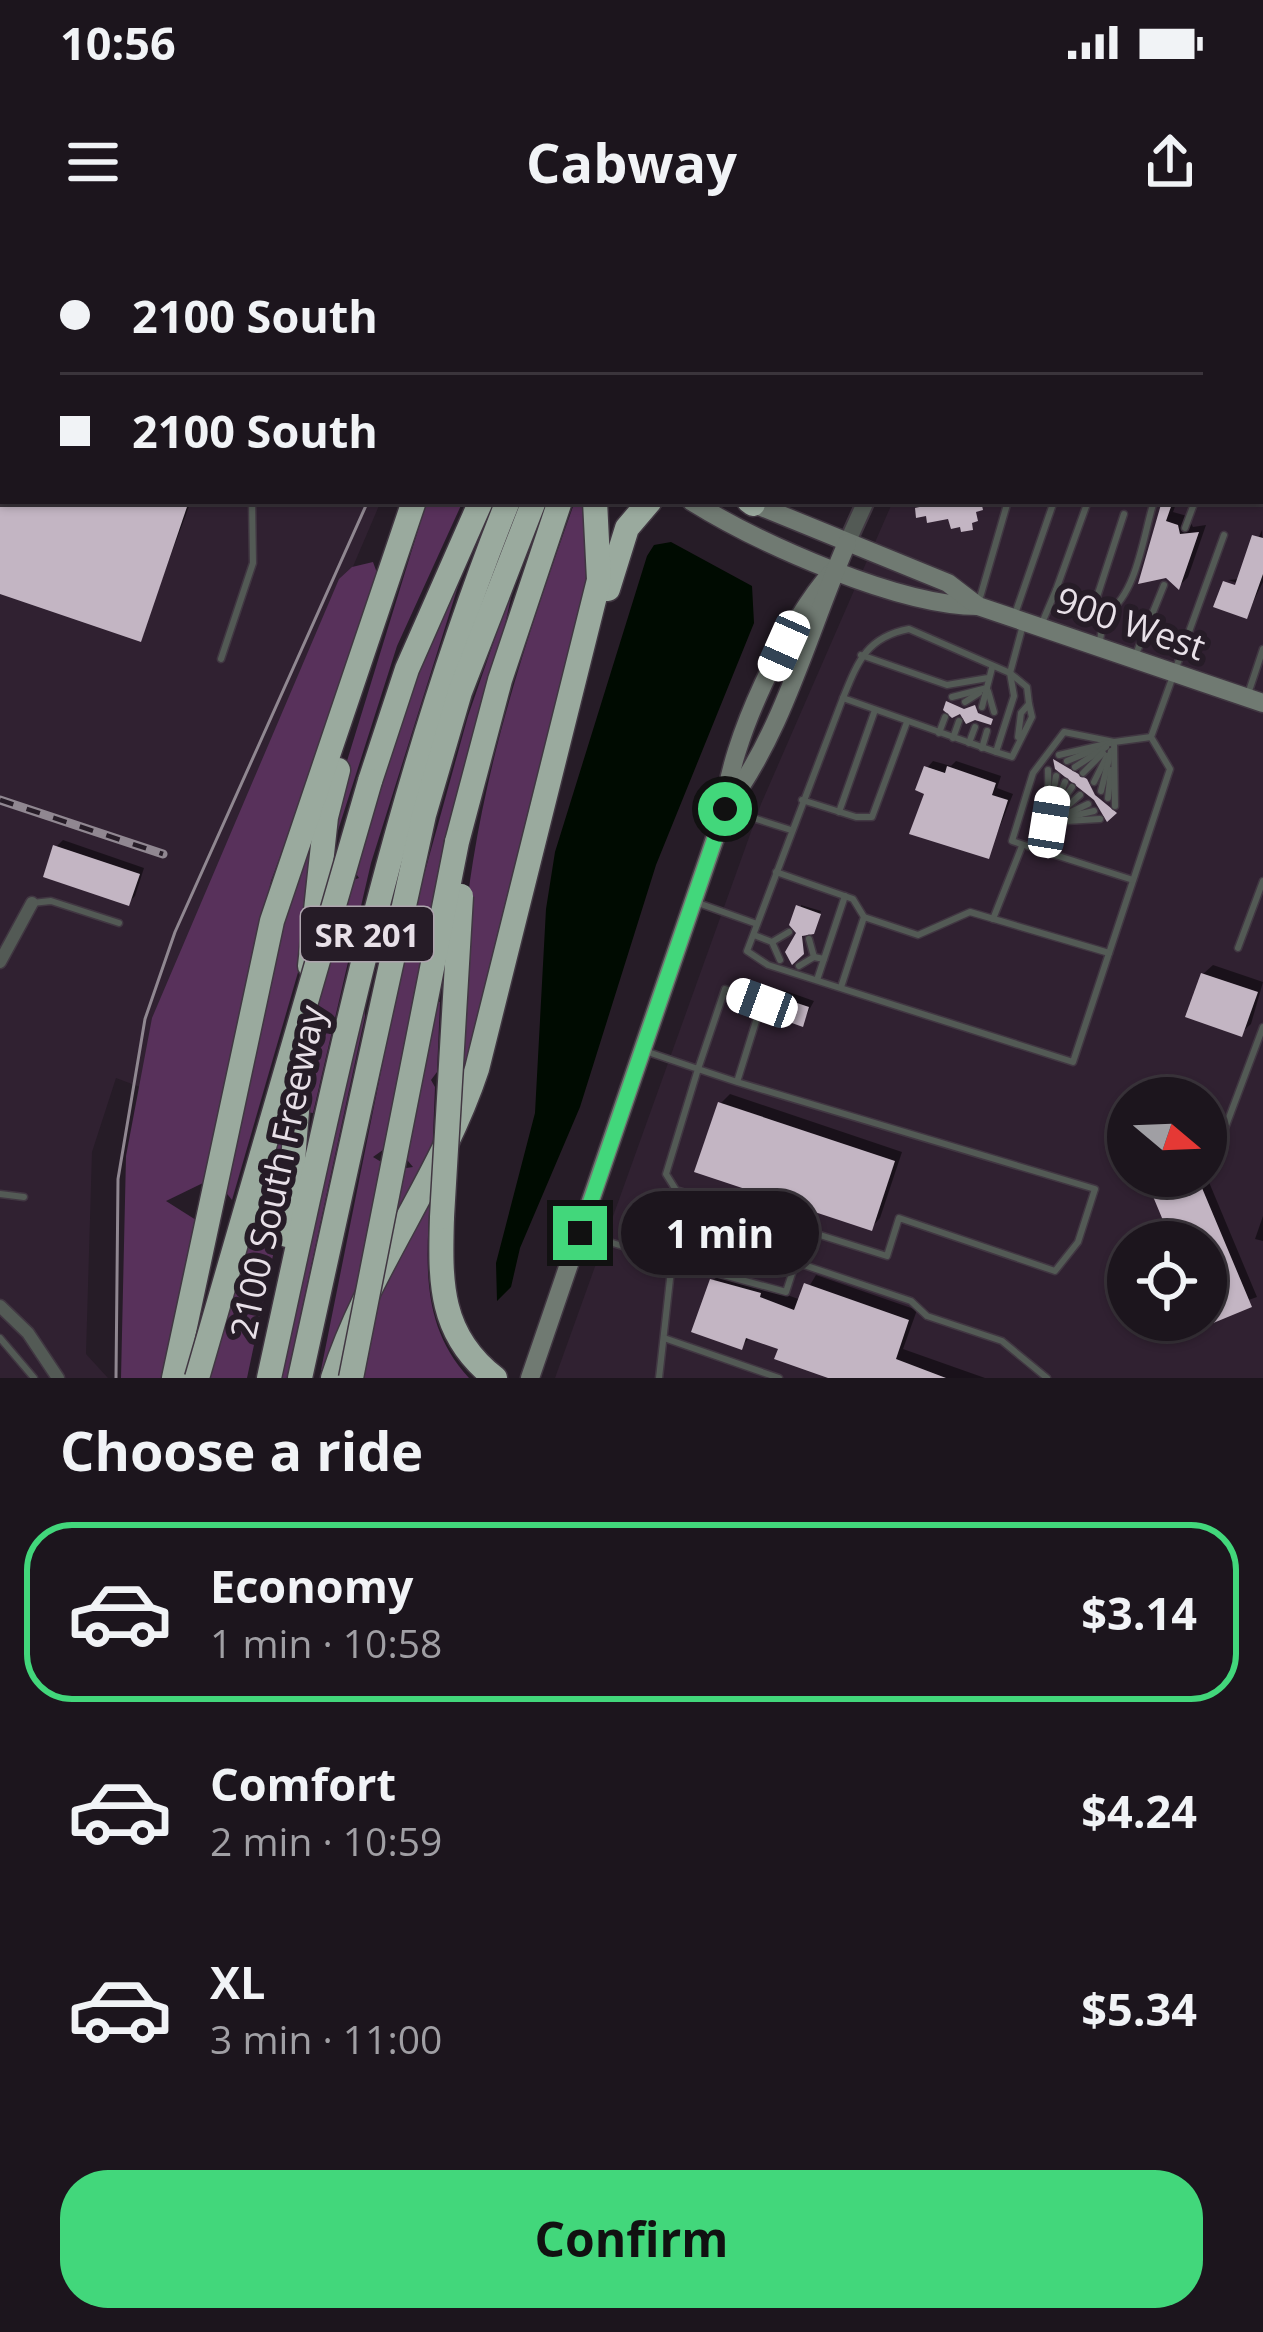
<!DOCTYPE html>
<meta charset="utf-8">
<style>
body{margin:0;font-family:"Open Sans",sans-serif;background:#29222a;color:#f1f3f6;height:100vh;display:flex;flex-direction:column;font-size:45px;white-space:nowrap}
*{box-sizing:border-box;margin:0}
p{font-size:39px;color:#a09fa4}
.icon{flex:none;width:66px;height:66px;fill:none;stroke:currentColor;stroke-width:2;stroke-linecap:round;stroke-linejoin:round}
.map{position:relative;height:1138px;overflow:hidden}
.sheet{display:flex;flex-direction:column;background:#1c151d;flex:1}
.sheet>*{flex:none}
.guide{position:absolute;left:0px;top:0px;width:1263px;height:264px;box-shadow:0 3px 9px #0004,0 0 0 3px #3a343b;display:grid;align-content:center;height:264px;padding:0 60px;background:#1c151d}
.needle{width:78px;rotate:109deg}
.controls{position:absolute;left:1107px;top:837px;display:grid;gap:24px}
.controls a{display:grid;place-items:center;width:120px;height:120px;border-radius:50%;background:#1c151d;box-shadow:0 3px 9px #0004,0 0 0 3px #3a343b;font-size:60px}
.end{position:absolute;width:54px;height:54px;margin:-27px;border:15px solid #42d77b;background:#111;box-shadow:0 0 0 6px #111}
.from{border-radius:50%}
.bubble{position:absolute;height:84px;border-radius:42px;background:#1c151d;box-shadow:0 3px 9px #0004,0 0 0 3px #3a343b;font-size:39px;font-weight:700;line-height:84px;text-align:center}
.car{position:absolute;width:36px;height:72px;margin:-36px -18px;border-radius:15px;box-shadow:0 0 9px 3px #0007;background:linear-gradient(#fff 24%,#345 0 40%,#fff 0 76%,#345 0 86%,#fff 0)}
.guide b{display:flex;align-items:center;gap:42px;height:114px;font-size:45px}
.guide b+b{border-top:3px solid #3a343b}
.guide i{width:30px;height:30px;background:#f1f3f6}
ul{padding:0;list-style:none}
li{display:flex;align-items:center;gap:36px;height:180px;margin:0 24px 18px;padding:0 36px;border:6px solid transparent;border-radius:48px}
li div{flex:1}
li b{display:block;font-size:45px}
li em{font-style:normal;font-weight:700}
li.selected{border-color:#42d77b}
li>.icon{width:108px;height:108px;stroke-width:1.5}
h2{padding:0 60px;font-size:54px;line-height:144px}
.button{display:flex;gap:24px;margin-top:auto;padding:24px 60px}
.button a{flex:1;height:138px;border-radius:48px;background:#42d77b;color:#111;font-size:48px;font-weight:700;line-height:138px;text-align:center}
.status{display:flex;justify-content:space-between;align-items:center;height:84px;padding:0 60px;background:#1c151d;direction:ltr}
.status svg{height:33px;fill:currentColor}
header{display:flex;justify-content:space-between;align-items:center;height:156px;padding:0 60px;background:#1c151d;font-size:54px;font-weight:700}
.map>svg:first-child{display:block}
.built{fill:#302131;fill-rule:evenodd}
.green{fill:#58315b}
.water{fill:#000b01}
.shadow{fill:#0007}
.building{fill:#c3b5c3}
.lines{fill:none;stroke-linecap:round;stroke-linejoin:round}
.service-casing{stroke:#413742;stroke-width:9}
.minor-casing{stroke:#413742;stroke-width:15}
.tertiary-casing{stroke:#413742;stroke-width:20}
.secondary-casing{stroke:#413742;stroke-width:21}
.motorway-casing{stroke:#413742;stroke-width:27}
.service{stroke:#535a55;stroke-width:6}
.minor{stroke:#535a55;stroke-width:12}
.tertiary{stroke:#535a55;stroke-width:16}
.secondary{stroke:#707a72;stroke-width:18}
.motorway{stroke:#9aaa9e;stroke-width:24}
.tram{stroke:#908791;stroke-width:3}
.rail-casing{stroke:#908791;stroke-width:9}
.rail{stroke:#261c27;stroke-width:4.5;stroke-dasharray:14;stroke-linecap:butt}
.motorway-bridge-casing{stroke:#413742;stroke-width:27;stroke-linecap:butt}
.motorway-bridge{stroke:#9aaa9e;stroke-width:24}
.route{stroke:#42d77b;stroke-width:15}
.labels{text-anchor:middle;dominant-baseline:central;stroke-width:12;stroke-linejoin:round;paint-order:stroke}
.shield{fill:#261c27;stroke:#aea5ae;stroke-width:3}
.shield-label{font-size:33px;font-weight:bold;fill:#e8e0e8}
.street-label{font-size:36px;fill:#e8e0e8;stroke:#261c27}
</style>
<div class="status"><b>10:56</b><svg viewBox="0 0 49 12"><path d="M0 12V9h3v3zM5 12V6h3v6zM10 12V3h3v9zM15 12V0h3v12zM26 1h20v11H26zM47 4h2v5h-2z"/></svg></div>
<header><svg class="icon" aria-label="menu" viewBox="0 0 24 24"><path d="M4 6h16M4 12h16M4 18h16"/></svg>Cabway<svg class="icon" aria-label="share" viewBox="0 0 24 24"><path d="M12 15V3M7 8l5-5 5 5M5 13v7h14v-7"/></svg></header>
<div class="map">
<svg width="1263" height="1138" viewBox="0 0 1263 1138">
<rect width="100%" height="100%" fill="#261c27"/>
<!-- built -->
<g class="built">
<path d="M 0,0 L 503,0 L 3,3 L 3,261 L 381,261 L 219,640 L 140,847 L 116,838 L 92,912 L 86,1114 L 108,1138 L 0,1138 Z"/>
<path d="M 1008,0 L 1263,0 L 1263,1138 L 555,1138 L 761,564 L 893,261 L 1260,261 L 1260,3 ZM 1128,858 L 1206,858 L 1206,936 L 1128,936 ZM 1128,1002 L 1206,1002 L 1206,1080 L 1128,1080 Z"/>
</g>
<!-- green -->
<g class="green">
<path d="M 427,261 L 463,261 L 397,406 L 325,631 L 347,521 Z"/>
<path d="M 575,261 L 583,261 L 585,270 L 589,336 L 458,858 C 461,779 460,699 473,621 C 493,496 533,379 575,261 Z"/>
<path d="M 373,322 L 377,333 L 347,436 L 271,641 L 203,943 L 166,961 L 196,980 L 161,1138 L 121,1138 L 126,916 L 152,778 L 339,339 L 352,327 Z"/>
<path d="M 465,324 L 371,623 L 313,873 L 307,872 L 315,759 L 350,641 L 359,638 L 353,629 L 402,461 Z"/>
<path d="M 515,340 L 387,907 L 373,917 L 383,923 L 356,1060 L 327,1131 L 321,1130 L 411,682 L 468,476 Z"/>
<path d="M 314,585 L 301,722 L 232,960 L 220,945 L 274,696 Z"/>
<path d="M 364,756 L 365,776 L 287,1138 L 281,1138 Z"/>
<path d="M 435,761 L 440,762 L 437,832 L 431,840 L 435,847 L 432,920 L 384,1008 L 400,929 L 413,927 L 403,915 Z"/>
<path d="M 293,837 L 279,987 L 247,1138 L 207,1138 Z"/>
<path d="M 430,958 C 426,1025 421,1086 469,1138 L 357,1138 L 373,1061 Z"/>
</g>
<!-- water -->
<path class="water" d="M 671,302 L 752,346 L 754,383 L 656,625 L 580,867 L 520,1008 L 511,1047 L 497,1061 L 496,1023 L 535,873 L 546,669 L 555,612 L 647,316 L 654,305 Z"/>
<!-- shadow -->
<g class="shadow">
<rect x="799" y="0" width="27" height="3"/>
<path d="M 911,0 L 945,0 L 910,3 Z"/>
<path d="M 1062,0 L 1247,0 L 1061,3 Z"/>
<path d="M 0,56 L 3,261 L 191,261 L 140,398 L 0,351 Z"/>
<path d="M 1166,261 L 1177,261 L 1173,272 L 1187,276 L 1193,287 L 1206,285 L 1188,337 L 1179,346 L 1167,334 L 1142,340 Z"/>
<path d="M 1262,290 L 1263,342 L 1246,376 L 1250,347 L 1228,340 L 1240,339 Z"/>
<path d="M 933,521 L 951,526 L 956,521 L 1001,536 L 997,548 L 1013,554 L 988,616 L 927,552 L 927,528 Z"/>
<path d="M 63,600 L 144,628 L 135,656 L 128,663 L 56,607 Z"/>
<path d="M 801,665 L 821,671 L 815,688 L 803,693 L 803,712 Z"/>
<path d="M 1213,725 L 1263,742 L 1251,784 L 1241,793 L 1203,734 Z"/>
<path d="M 783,750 L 814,761 L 802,783 L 776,756 Z"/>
<path d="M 730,854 L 902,912 L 880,978 L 871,988 L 720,864 Z"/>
<path d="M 1206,935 L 1257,1057 L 1206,1075 L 1206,1002 L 1175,1002 L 1150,942 L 1156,936 Z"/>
<path d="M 1263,976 L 1263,1001 L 1255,999 Z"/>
<path d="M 722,1031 L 801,1060 L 816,1035 L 917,1070 L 903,1109 L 985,1138 L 837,1138 L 778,1117 L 782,1107 L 751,1096 L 741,1107 L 713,1041 Z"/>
</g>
<!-- building -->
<g class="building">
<path d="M 0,261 L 189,261 L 141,402 L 0,354 Z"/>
<path d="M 923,261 L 981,261 L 983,270 L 976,272 L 978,281 L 972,283 L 973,290 L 961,292 L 960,287 L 951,289 L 948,279 L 927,283 L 926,276 L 916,278 L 915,268 L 924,266 Z"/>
<path d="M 1162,261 L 1173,261 L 1166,281 L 1178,285 L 1180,294 L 1199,292 L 1179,350 L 1166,338 L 1138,344 Z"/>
<path d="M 1252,295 L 1263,298 L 1263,334 L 1247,379 L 1213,367 L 1223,341 L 1235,345 Z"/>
<path d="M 946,461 L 964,469 L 975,465 L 978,473 L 993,479 L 991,485 L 975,480 L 966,484 L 960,474 L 952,478 L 943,470 Z"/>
<path d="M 1053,519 L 1087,539 L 1095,555 L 1117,573 L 1107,582 L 1094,560 L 1055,529 Z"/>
<path d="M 924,526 L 945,533 L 947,526 L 996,543 L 992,555 L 1008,560 L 989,619 L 909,594 L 924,554 L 915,550 Z"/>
<path d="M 53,605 L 140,634 L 129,666 L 43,637 Z"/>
<path d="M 796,665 L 821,674 L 814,694 L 802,696 L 804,714 L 792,725 L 785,712 L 796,693 L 789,685 Z"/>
<path d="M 1201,733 L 1258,752 L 1242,797 L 1185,777 Z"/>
<path d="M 773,755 L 809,767 L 803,787 L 767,774 Z"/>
<path d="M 718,862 L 895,921 L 872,991 L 694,932 Z"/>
<path d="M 1160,936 L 1197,936 L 1252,1067 L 1206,1086 L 1206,1002 L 1172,1002 L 1147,942 Z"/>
<path d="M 710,1039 L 761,1053 L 760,1057 L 794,1070 L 804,1043 L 909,1080 L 896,1119 L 946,1138 L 828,1138 L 774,1119 L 778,1109 L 746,1098 L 742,1110 L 691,1092 Z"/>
</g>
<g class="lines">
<!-- service casing -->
<g class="service-casing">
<g id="service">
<path d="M 359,0 L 368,3"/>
<path d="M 153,3 L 154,0"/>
<path d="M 340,3 L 341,0"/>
<path d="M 414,3 L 415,0"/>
<path d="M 887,3 L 888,0"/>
<path d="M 0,9 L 3,10"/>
<path d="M 1185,288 L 1195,261"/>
<path d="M 1056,350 L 1088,261"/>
<path d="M 979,361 L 1008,261"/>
<path d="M 1095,363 L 1124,274"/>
<path d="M 1108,372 C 1137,354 1144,292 1154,261"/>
<path d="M 1015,374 L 1054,261"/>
<path d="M 1042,383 L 1056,350 L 1105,366 L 1100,401"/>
<path d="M 1023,385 L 1010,433 L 1014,456 L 996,512 L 843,458 L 747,711 L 768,725 L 1073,822 L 1170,529 L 1151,497 L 1224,295"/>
<path d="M 1136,414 L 1164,345"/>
<path d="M 861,415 L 947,445 L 988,438"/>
<path d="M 221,419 L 253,323 L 252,261"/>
<path d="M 988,451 L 994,472"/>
<path d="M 1248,454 L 1263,409"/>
<path d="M 952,457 L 987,448"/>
<path d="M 843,458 C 858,421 867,397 909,389 L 1010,433 L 1027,447 L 1029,464"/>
<path d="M 965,462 L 979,453"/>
<path d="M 982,467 L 992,428"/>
<path d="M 939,493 L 945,477"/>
<path d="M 953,498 L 959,481"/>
<path d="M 1114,502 L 1064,492 L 1033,533 L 1012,601 L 1133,640"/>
<path d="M 969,503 L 975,487"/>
<path d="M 982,508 L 987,491"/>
<path d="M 996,512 L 1012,517 L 1032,477 L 1029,464 L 1021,473 L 1018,497"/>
<path d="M 1059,515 L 1110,503"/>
<path d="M 1067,521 L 1094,510"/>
<path d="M 1075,527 L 1106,507"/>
<path d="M 1048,530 L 1049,582"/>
<path d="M 1083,533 L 1103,513"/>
<path d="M 1094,542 L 1107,516"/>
<path d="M 1101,551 L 1111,511"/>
<path d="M 1108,558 L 1111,530"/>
<path d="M 802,560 L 856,577 L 872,577 L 907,482"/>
<path d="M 1115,566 L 1114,502 L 1151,497"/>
<path d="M 1051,567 L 1056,536"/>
<path d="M 1057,569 L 1072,547"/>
<path d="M 731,571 L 791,590"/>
<path d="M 839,572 L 875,470"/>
<path d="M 1056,576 L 1080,555"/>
<path d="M 1068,577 L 1094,571"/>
<path d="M 1050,579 L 1065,542"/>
<path d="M 1052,581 L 1088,564"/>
<path d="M 1037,611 L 1049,582 L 1100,579"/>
<path d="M 776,632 L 853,659 L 864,677"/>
<path d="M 32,663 L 51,661 L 119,683"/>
<path d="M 698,663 L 757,684"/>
<path d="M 993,679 L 1022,606"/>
<path d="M 754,695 L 772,702 L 780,720"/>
<path d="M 809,699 L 814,717"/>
<path d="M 772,702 L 789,692"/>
<path d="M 1238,708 L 1263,641"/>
<path d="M 799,726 L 814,717 L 824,719"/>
<path d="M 817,740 L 845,656"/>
<path d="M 841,747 L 864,677 L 918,695 L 970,672 L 1109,713"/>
<path d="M 645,811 L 698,829 L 725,749 L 762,762 L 737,842 L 1095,949 L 1078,1002 L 1055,1031 L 899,978 L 887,1016 L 676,950 L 666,934 L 698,829 L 737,842"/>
<path d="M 1221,899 L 1263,787"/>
<path d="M 0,954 L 24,957"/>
<path d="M 583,994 L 672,1021 L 659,1138"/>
<path d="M 796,1021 L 786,1052 L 672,1021 L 679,983 L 911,1061 L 927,1076 L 1002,1101 L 1047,1138"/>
<path d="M 0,1098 L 34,1138"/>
<path d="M 664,1098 L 779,1138"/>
</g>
</g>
<!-- minor casing -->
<g class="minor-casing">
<g id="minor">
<path d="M 0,722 L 32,663"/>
<path d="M 0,1066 L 28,1093 L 58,1138"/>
</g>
</g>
<!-- tertiary casing -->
<g class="tertiary-casing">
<g id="tertiary">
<path d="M 980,3 L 982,0"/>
<path d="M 847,303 L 866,261"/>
</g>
</g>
<!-- secondary casing -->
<g class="secondary-casing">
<g id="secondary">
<path d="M 214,0 L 223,3"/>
<path d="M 691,261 C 760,304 899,366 978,366"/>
<path d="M 747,261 L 948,343 L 978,366 L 1263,463"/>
<path d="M 725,569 C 728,504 788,380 833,331"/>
<path d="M 530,1138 L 725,569 C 784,491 808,392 847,303"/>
</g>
</g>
<!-- motorway casing -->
<g class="motorway-casing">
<g id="motorway">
<path d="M 513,3 L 515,0"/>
<path d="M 532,3 L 532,0"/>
<path d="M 598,3 L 600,0"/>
<path d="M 643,3 L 644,0"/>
<path d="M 724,3 L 725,0"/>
<path d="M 749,261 L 753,264"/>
<path d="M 608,349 L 627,288 L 650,261"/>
<path d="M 370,541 L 407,429 L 481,261"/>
<path d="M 457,602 L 500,440 L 560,261"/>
<path d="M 310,726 L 326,577 L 338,530"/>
<path d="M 442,977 C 440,1042 439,1095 495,1138"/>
<path d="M 287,995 L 303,797"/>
<path d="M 174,1138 L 272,681 L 414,261"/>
<path d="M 269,1138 C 334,841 394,545 508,261"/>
<path d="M 300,1138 L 424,575 L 460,452 L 534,261"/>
<path d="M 333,1138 C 368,1029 441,938 477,829 L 599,340 L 595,261"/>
</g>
</g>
<!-- service -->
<use href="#service" class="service"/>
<!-- minor -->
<use href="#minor" class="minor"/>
<!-- tertiary -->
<use href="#tertiary" class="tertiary"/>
<!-- secondary -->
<use href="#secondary" class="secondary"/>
<!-- motorway -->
<use href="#motorway" class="motorway"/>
<!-- tram -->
<g class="tram">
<path d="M 473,3 L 475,0"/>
<path d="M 116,1138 L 118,939 L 145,779 L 175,692 L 368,261"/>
</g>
<!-- rail casing -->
<g class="rail-casing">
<path id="rail" d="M 0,560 L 163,614"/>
</g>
<!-- rail -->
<use href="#rail" class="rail"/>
<!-- motorway-bridge casing -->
<g class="motorway-bridge-casing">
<g id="motorway-bridge">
<path d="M 442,977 L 461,656"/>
<path d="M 197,1138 L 370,541"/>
<path d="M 351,1138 L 457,602"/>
</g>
</g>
<!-- motorway-bridge -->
<use href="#motorway-bridge" class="motorway-bridge"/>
</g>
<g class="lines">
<!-- route -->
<path class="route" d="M 580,993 L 725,569"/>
</g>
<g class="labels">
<!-- shield labels -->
<rect class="shield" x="301" y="667" width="132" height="54" rx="9"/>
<g class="shield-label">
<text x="367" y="694">SR 201</text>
</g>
<!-- street labels -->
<g class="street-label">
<text transform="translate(1131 383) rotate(19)">900 West</text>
<text transform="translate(277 932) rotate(-78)">2100 South Freeway</text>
</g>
</g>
</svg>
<div class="controls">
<a><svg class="needle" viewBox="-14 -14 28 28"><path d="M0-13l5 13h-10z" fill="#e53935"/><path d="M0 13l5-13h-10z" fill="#a09fa4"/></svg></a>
<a><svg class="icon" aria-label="locate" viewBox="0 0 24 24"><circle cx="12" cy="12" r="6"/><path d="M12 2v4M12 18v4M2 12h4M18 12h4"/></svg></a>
</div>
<i class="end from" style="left:725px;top:569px"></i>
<i class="end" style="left:580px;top:993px"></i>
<div class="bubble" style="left:621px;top:951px;width:198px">1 min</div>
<i class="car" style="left:784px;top:406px;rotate:204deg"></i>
<i class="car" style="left:1049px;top:582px;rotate:9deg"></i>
<i class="car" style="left:762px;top:763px;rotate:290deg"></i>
<div class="guide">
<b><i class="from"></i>2100 South</b>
<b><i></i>2100 South</b>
</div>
</div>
<section class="sheet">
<h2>Choose a ride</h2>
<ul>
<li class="selected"><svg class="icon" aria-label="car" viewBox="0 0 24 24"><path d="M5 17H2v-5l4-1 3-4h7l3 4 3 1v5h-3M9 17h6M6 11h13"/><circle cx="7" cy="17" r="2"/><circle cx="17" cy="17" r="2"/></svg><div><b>Economy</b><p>1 min · 10:58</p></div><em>$3.14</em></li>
<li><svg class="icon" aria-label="car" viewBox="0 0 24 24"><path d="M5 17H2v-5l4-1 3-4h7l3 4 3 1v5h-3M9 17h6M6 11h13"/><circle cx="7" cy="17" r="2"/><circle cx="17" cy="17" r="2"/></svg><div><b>Comfort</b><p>2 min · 10:59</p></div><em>$4.24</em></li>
<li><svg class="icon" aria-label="car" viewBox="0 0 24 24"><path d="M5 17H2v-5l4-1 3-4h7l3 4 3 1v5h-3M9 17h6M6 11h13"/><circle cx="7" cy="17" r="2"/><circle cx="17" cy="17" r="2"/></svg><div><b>XL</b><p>3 min · 11:00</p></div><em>$5.34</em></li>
</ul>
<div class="button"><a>Confirm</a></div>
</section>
